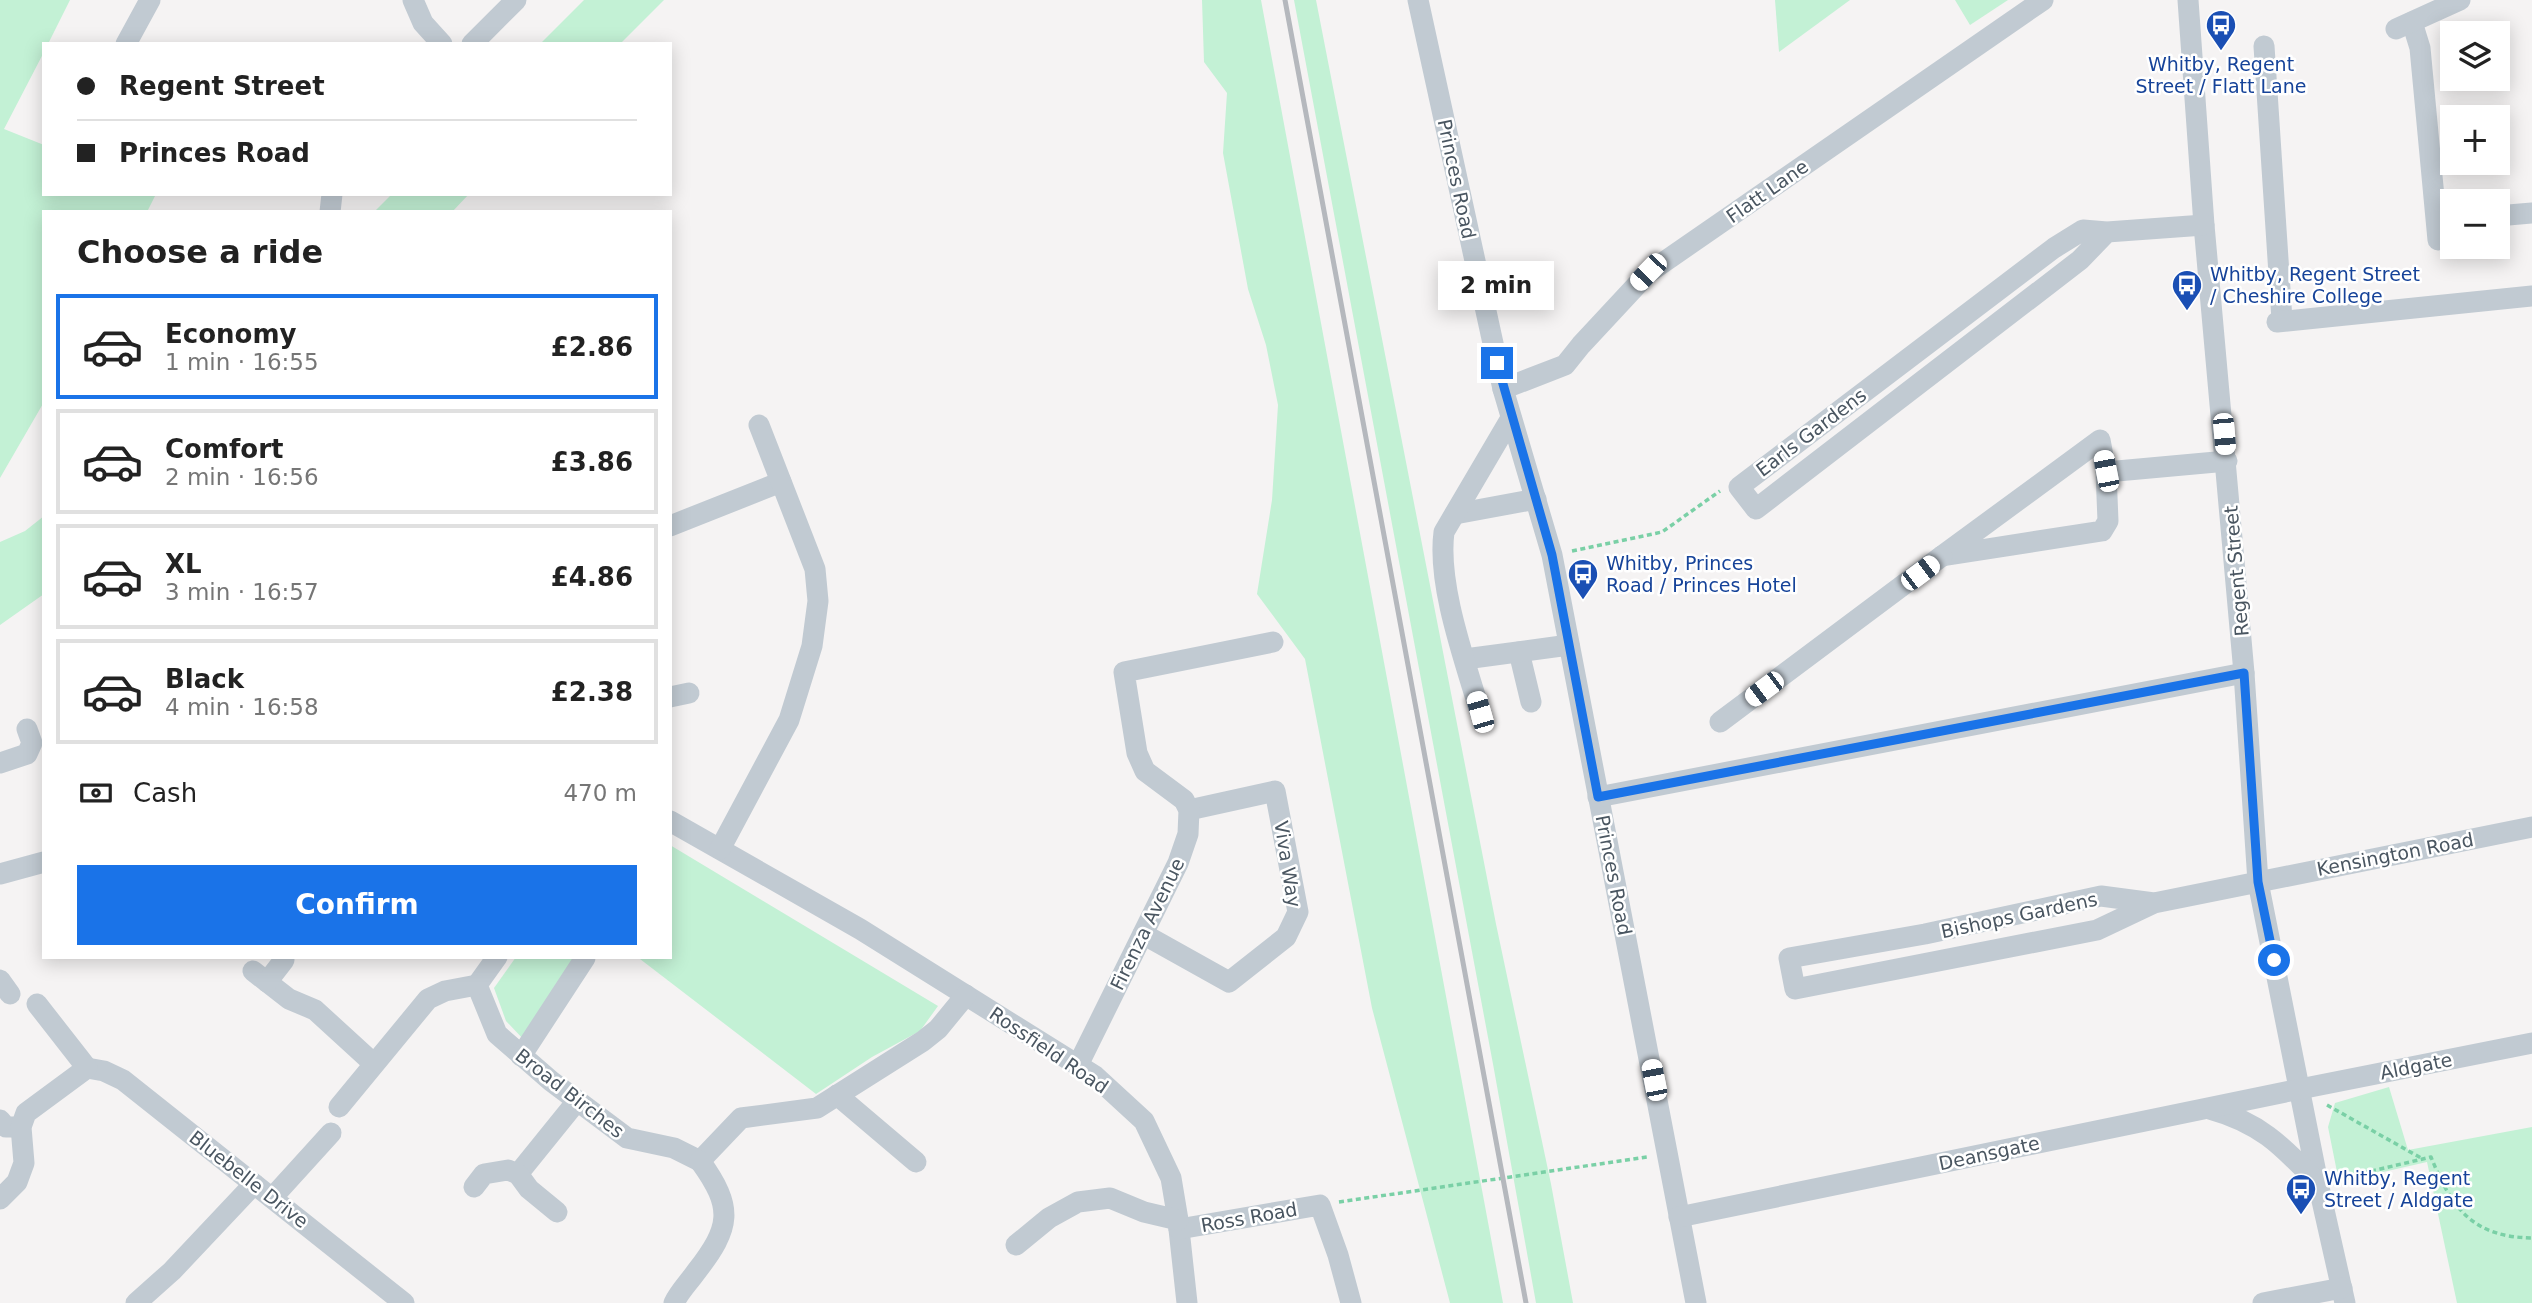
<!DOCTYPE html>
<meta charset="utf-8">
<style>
body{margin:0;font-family:"DejaVu Sans",sans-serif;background:#f6f6f6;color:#222;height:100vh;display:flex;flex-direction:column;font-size:26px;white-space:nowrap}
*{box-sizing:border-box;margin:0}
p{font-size:23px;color:#767676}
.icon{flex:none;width:38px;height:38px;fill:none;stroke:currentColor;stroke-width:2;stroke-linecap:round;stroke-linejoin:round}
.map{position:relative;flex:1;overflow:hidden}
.drawer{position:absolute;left:42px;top:210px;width:630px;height:749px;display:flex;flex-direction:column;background:#fff;border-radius:0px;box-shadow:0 4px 18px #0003}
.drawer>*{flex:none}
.hud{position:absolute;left:42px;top:42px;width:630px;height:154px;border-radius:0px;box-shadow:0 4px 18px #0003;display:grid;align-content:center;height:154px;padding:0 35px;background:#fff}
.fabs{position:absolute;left:2440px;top:21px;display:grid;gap:14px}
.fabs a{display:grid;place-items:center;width:70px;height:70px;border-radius:0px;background:#fff;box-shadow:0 4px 18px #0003;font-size:35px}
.end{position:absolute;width:32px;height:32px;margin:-16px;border:9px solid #1a73e8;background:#fff;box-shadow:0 0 0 4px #fff}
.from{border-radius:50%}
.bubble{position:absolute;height:49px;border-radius:0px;background:#fff;box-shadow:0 4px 18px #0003;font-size:23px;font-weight:700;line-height:49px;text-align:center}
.car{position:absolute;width:21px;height:42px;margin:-21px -10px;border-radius:9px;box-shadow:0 0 5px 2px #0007;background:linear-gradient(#fff 24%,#345 0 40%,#fff 0 76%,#345 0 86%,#fff 0)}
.hud b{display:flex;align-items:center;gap:24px;height:66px;font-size:26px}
.hud b+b{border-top:2px solid #e0e0e0}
.hud i{width:18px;height:18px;background:#222}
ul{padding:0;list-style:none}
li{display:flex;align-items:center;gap:21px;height:105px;margin:0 14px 10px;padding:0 21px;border:4px solid #e0e0e0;border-radius:0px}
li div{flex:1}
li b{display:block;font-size:26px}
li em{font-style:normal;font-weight:700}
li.selected{border-color:#1a73e8}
li>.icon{width:63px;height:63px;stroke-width:1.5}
h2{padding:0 35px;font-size:32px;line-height:84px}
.pay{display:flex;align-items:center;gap:18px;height:77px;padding:0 35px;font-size:26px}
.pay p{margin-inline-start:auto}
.primary-button{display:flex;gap:14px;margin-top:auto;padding:14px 35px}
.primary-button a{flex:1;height:80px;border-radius:0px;background:#1a73e8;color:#fff;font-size:28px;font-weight:700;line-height:80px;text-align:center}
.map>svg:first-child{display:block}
.green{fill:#c3f1d5}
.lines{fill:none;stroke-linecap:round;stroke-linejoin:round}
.path{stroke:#7ad0a6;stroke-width:3.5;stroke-dasharray:5 3.5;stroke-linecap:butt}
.minor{stroke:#c1cad2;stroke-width:21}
.rail{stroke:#b5b8bd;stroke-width:5}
.route{stroke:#1a73e8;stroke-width:9}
.labels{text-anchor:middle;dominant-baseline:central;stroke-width:5;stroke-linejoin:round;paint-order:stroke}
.transit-label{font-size:19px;fill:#164399;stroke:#fff;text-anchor:start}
.street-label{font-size:19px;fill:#4a5661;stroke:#fff}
</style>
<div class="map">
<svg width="2532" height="1303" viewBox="0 0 2532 1303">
<rect width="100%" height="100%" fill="#f5f3f3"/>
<!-- green -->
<g class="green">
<path d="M 0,0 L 70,0 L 48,44 L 44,44 L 44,52 L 4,129 L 44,145 L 44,194 L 156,194 L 147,212 L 44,212 L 44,402 L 0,478 Z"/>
<path d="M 584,0 L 664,0 L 620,44 L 540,44 Z"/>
<path d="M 1202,0 L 1261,0 L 1503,1303 L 1450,1303 L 1372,1008 L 1305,659 L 1257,594 L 1272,500 L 1278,405 L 1266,345 L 1248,289 L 1223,153 L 1227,93 L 1204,62 Z"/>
<path d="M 1294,0 L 1316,0 L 1496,924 L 1551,1184 L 1573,1303 L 1536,1303 L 1493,1064 Z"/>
<path d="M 1775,0 L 1850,0 L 1779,52 Z"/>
<path d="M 1955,0 L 2008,0 L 1970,25 Z"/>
<path d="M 392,194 L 469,194 L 452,212 L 374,212 Z"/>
<path d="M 44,516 L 44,594 L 0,625 L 0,542 L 25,531 Z"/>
<path d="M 670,845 L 938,1006 L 920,1031 L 872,1057 L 816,1094 L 640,959 L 628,957 L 670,957 Z"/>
<path d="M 516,957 L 578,957 L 524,1040 L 506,1021 L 494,988 Z"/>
<path d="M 2389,1087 L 2408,1150 L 2532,1127 L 2532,1303 L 2457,1303 L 2427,1162 L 2339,1182 L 2328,1127 L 2335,1103 Z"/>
</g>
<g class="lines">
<!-- path -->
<g class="path">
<path d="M 1572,551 L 1662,532 L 1720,491"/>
<path d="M 2327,1105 L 2421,1158"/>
<path d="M 2338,1179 L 2431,1157 C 2452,1209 2473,1237 2532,1238"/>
<path d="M 1339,1202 L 1647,1157"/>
</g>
<!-- minor -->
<g class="minor">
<path d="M 413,0 L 423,23 L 442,44"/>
<path d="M 1418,0 L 1503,389 L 1552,555 L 1696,1303"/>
<path d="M 2188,0 L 2204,225 L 2244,673 L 2258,882 L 2318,1183 L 2345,1303"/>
<path d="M 2412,22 L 2420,48 L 2438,240"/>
<path d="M 2396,29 L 2460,0"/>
<path d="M 126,44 L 150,0"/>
<path d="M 472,44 L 516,0"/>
<path d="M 2264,46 L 2282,320"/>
<path d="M 330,212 L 332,194"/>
<path d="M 2497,216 L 2532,213"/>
<path d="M 2107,232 L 2083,230 L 2054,248 L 1739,487 L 1756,509 L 2080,260 L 2107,232 L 2204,225"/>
<path d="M 2277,322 L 2532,296"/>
<path d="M 1503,389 L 1565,365 L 1581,345 L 1648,273 L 2043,0"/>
<path d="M 2106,472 L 2100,440 L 1942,556 L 2102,531 L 2108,521 L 2106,472 L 2227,461"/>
<path d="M 1455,514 L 1536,499"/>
<path d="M 670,526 L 781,482"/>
<path d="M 1519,652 L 1531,702"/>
<path d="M 1465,659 L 1569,645"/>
<path d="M 670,697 L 689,693"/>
<path d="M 1480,712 C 1465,661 1437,585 1444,532 L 1511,418"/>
<path d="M 1720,722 L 1942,556"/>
<path d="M 0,763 L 27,754 L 32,743 L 27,729"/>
<path d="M 1598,797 L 2244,673"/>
<path d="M 670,821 L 860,929 L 1095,1076 L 1144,1121 L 1171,1178 L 1178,1220 L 1187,1303"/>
<path d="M 720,849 L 789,720 L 812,646 L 818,601 L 815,569 L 759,425"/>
<path d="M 0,874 L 44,862"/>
<path d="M 2154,903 L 2101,896 L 1925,934 L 1789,958 L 1795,989 L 2097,930 L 2154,903 L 2532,827"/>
<path d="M 1143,934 L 1229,982 L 1286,937 L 1298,912 L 1275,791 L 1189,810"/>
<path d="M 497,957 L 477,985 L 497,1034 L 551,1081 L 627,1138 L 674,1148 L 700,1161 L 741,1118 L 817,1108 L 923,1041 L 938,1029 L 966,995"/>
<path d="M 253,971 L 289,999 L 315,1010 L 373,1063"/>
<path d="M 0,980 L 10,994"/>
<path d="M 267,982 L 284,960"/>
<path d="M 521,1056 L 585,958"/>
<path d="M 1078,1065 L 1178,863 L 1188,834 L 1189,810 L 1184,800 L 1145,771 L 1137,753 L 1124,672 L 1273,642"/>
<path d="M 87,1068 L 104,1071 L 123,1080 L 404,1303"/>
<path d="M 837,1095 L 916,1162"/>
<path d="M 339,1107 L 428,999 L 445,991 L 477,985"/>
<path d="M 2210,1109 C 2261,1123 2282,1146 2318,1183"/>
<path d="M 0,1120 L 6,1127 L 21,1127"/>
<path d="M 518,1174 L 577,1101"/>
<path d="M 474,1187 L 484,1174 L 508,1170 L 518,1174 L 529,1189 L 557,1212"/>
<path d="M 272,1198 L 331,1133"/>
<path d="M 0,1199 L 17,1182 L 24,1163 L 21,1127 L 26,1113 L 87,1068 L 37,1004"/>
<path d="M 1679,1217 L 2300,1089 L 2532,1043"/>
<path d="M 1179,1229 L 1320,1205 L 1338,1255 L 1351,1303"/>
<path d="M 1016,1245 L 1049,1218 L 1078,1202 L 1110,1198 L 1144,1212 L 1178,1220"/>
<path d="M 136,1303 L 172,1271 L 254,1184"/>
<path d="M 674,1303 C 679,1292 689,1282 696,1272 C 731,1227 734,1208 700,1161"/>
<path d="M 2263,1303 L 2342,1288"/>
</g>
<!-- rail -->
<path class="rail" d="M 1285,0 L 1526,1303"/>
</g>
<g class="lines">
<!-- route -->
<path class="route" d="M 1497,363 L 1552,555 L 1598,797 L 2244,673 L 2258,882 L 2274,960"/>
</g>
<!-- icons -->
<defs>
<g id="bus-pin" transform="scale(1.575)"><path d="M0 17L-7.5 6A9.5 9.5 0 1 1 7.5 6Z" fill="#1a4fb4" stroke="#fff"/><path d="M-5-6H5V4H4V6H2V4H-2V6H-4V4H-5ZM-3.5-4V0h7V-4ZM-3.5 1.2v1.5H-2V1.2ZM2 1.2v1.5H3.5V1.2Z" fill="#fff"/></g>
</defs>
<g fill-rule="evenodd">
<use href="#bus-pin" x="2221" y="25"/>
<use href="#bus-pin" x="2187" y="285"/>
<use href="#bus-pin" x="1583" y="574"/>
<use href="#bus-pin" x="2301" y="1189"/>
</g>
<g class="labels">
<!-- transit labels -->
<g class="transit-label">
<text x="2221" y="64" text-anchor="middle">Whitby, Regent<tspan x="2221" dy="22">Street / Flatt Lane</tspan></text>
<text x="2210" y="274">Whitby, Regent Street<tspan x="2210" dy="22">/ Cheshire College</tspan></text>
<text x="1606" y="563">Whitby, Princes<tspan x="1606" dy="22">Road / Princes Hotel</tspan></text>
<text x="2324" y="1178">Whitby, Regent<tspan x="2324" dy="22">Street / Aldgate</tspan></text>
</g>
<!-- street labels -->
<g class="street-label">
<text transform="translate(1457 179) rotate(78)">Princes Road</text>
<text transform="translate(1767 191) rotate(-35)">Flatt Lane</text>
<text transform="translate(1811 432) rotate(-37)">Earls Gardens</text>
<text transform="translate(2236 571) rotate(-95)">Regent Street</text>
<text transform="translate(2395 854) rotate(-11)">Kensington Road</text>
<text transform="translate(1288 864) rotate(81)">Viva Way</text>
<text transform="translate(1614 875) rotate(79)">Princes Road</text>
<text transform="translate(2019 915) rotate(-12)">Bishops Gardens</text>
<text transform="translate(1147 924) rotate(-64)">Firenza Avenue</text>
<text transform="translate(1049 1050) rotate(34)">Rossfield Road</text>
<text transform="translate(2416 1066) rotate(-11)">Aldgate</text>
<text transform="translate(570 1093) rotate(38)">Broad Birches</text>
<text transform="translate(1989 1153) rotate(-12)">Deansgate</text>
<text transform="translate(249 1179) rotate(38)">Bluebelle Drive</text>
<text transform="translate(1249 1217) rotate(-10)">Ross Road</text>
</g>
</g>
</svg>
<div class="fabs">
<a><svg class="icon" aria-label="layers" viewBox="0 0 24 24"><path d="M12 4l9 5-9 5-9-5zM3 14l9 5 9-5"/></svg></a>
<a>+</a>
<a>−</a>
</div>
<i class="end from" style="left:2274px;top:960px"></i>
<i class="end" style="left:1497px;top:363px"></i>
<div class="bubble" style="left:1438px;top:261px;width:116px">2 min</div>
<i class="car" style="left:1648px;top:272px;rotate:224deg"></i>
<i class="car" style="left:2224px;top:434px;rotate:175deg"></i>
<i class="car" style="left:2106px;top:471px;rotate:349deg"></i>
<i class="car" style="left:1920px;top:573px;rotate:53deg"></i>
<i class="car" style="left:1764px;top:689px;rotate:233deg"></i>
<i class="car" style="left:1480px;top:712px;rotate:344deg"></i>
<i class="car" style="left:1654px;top:1080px;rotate:349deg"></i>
<div class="hud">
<b><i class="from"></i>Regent Street</b>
<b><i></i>Princes Road</b>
</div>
<section class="drawer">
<h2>Choose a ride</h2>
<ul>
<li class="selected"><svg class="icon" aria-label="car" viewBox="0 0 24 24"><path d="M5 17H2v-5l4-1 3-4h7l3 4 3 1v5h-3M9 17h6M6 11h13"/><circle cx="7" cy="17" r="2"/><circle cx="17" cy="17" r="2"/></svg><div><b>Economy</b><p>1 min · 16:55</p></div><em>£2.86</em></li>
<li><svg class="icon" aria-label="car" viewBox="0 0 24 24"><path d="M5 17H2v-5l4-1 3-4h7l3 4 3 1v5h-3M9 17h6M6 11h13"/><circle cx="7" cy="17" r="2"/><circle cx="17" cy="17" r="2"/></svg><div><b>Comfort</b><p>2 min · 16:56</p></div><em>£3.86</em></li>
<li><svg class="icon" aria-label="car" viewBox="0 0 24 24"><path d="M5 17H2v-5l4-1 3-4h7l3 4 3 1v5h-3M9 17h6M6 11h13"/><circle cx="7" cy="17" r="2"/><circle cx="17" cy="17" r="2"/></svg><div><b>XL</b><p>3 min · 16:57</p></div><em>£4.86</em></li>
<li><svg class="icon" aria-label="car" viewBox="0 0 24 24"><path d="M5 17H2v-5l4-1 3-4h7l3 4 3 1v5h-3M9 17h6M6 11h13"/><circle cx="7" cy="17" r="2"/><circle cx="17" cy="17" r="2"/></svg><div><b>Black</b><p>4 min · 16:58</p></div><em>£2.38</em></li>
</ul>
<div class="pay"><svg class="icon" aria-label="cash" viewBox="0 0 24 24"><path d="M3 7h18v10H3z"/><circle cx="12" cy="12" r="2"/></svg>Cash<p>470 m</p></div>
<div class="primary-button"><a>Confirm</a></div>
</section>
</div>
